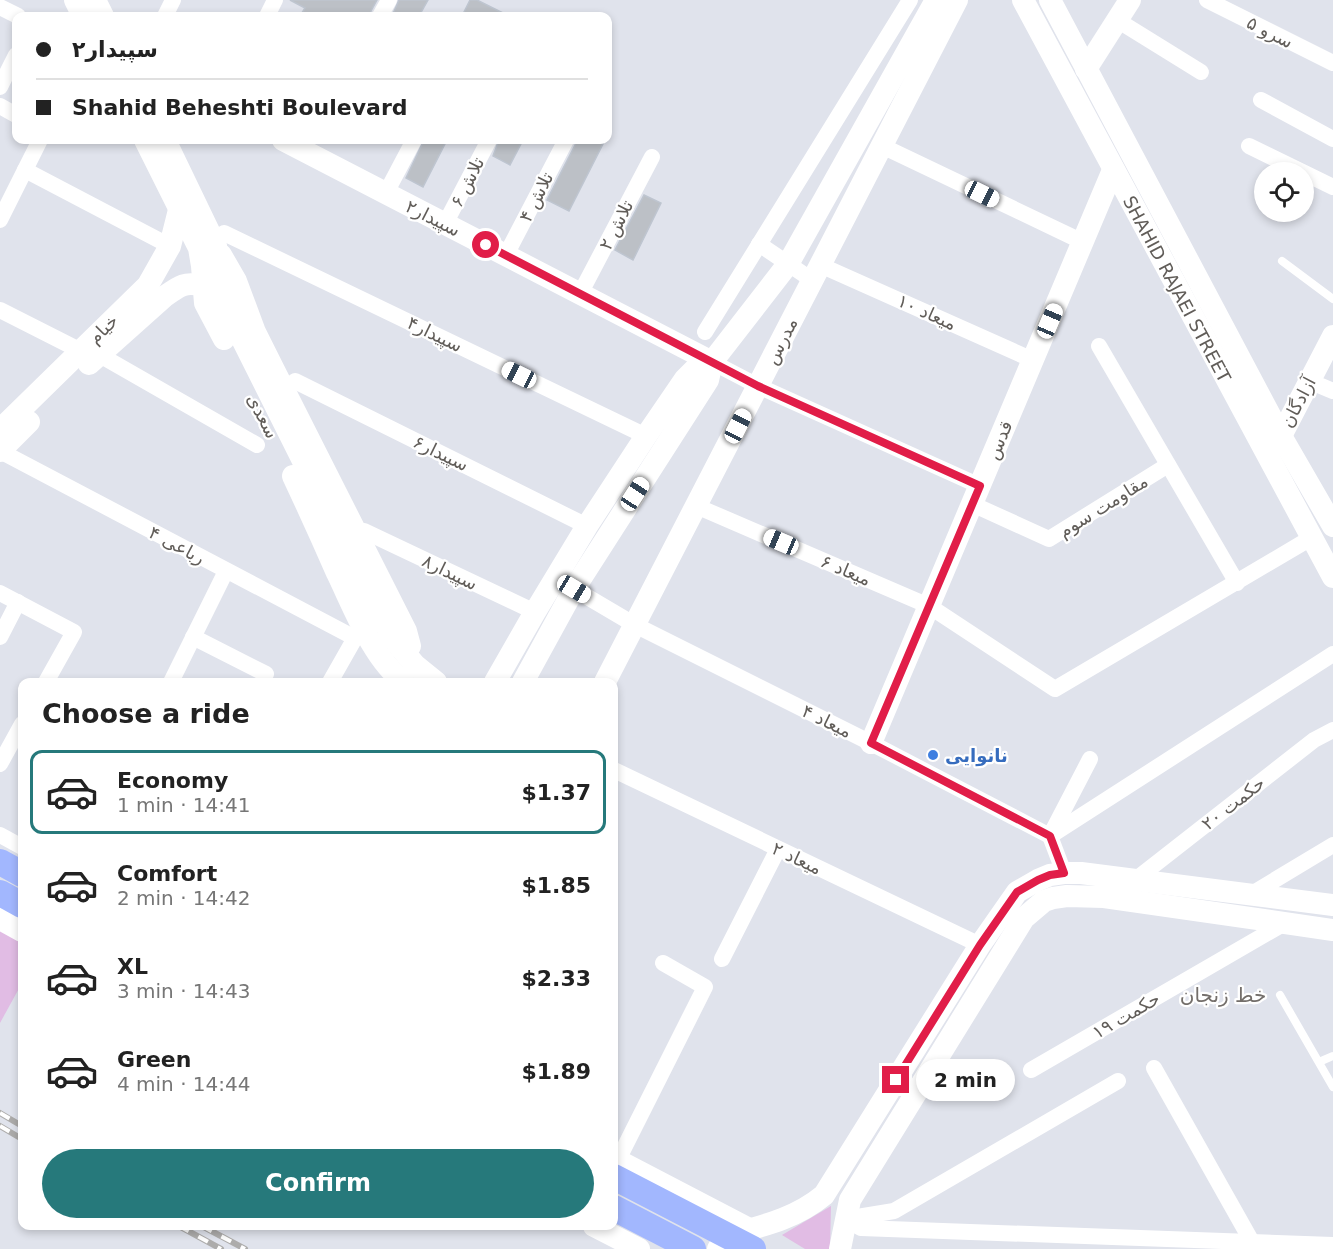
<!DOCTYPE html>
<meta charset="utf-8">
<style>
body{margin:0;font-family:"DejaVu Sans","Noto Naskh Arabic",sans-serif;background:#f2f2f2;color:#222;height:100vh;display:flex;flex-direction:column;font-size:22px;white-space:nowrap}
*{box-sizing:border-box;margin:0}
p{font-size:20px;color:#767676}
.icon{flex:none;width:33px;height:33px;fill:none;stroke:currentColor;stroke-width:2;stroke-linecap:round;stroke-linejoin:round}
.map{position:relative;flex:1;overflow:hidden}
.side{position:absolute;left:18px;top:678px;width:600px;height:552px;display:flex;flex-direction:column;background:#fff;border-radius:12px;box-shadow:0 3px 9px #0003}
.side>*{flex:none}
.hud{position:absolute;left:12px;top:12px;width:600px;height:132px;border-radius:12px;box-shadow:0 3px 9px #0003;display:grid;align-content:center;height:132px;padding:0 24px;background:#fff}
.controls{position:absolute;left:1254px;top:162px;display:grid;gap:12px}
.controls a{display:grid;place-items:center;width:60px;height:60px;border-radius:50%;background:#fff;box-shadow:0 3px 9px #0003;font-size:30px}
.end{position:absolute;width:27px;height:27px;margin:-14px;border:8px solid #e11d48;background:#fff;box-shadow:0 0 0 3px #fff}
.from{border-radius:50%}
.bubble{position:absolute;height:42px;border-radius:21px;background:#fff;box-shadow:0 3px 9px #0003;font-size:20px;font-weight:700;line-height:42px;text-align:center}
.car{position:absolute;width:18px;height:36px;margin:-18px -9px;border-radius:8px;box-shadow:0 0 4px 2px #0007;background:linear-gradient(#fff 24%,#345 0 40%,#fff 0 76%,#345 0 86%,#fff 0)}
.hud b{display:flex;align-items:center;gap:21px;height:57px;font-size:22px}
.hud b+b{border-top:2px solid #e0e0e0}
.hud i{width:15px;height:15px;background:#222}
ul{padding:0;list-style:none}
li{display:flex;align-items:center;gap:18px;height:84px;margin:0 12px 9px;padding:0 12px;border:3px solid transparent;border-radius:12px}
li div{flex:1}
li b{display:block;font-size:22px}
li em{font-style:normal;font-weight:700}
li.selected{border-color:#26797b}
li>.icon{width:54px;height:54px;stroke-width:1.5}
h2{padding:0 24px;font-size:27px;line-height:72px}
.button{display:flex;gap:12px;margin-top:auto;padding:12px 24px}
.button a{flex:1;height:69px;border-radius:36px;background:#26797b;color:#fff;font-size:24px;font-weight:700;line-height:69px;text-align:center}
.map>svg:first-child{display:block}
.green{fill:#e1bce4}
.building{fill:#bcc0c6;stroke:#bec5d0;stroke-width:1.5}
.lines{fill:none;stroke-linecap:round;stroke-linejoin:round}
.lane{stroke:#fff;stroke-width:8}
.street{stroke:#fff;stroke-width:16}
.secondary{stroke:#fff;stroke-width:22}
.primary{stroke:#a2b7fe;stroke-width:26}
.rail-casing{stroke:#adacab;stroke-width:6}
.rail{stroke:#fff;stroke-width:4;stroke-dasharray:11;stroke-linecap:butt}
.route{stroke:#e11d48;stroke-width:8}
.shop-dot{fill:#3f7fe0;stroke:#fff;stroke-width:2}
.labels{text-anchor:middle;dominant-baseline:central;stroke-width:4.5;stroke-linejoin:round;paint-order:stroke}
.street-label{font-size:18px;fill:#615d59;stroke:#fff}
.shop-label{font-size:18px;font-weight:bold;fill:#366cbe;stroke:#fff;text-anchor:start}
.neighbourhood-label{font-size:20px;fill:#736e6a;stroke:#fff}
</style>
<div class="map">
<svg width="1333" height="1249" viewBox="0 0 1333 1249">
<rect width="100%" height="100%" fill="#e0e3ec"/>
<!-- green -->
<g class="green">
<path d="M 0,930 L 22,942 L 22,983 L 0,1023 Z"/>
<path d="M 831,1206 L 830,1249 L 805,1249 L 782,1235 Z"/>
</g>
<!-- building -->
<g class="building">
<path d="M 290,0 L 377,0 L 371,11 L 370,16 L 300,16 L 305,8 Z"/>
<path d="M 399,0 L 428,0 L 419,16 L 392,16 Z"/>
<path d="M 470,0 L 477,0 L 509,16 L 462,16 Z"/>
<path d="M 424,140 L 447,140 L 423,187 L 406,178 Z"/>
<path d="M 499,140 L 523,140 L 510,165 L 493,156 Z"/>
<path d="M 576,140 L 605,140 L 569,211 L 547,200 L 575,145 Z"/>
<path d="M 644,195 L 661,203 L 633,260 L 615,250 Z"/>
</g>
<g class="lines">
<!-- lane -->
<g class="lane">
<path d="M 1282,261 L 1333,299"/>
<path d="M 1280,995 L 1333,1087"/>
<path d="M 1319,1062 L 1333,1056"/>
</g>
<!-- street -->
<g class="street">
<path d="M 1207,0 L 1333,63"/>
<path d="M 0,7 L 18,16"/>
<path d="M 165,16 L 173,0"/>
<path d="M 267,16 L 275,0"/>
<path d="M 380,16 L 389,0"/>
<path d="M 1117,20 L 1201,72"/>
<path d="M 0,87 L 16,55"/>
<path d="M 1261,100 L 1333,139"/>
<path d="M 0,106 L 16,115"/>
<path d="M 882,146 L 1083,242"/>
<path d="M 1249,146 L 1333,187"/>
<path d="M 25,170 L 170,246"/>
<path d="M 386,193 L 414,140"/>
<path d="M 0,220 L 40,140"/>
<path d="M 445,224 L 489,140"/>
<path d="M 224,233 L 646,436"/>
<path d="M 759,244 L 812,280"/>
<path d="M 506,255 L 566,140"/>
<path d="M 820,265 L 1033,360"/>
<path d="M 580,294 L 652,157"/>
<path d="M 0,310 L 81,351"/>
<path d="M 705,332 L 910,0"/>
<path d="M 1099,346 L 1237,583"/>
<path d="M 98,354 L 257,445"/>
<path d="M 712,362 L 758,386 L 980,486"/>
<path d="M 295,381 L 587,526"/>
<path d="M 1309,381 L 1333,391"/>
<path d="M 0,451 L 355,638 L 330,682"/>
<path d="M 972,504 L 1049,539 L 1168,465"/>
<path d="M 696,506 L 929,606 L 1055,689 L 1311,538"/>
<path d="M 364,531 L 535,612"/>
<path d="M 574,589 L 635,625 L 871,743 L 1050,836 L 1090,759"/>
<path d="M 0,593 L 74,632 L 46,682"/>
<path d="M 0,637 L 18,602"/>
<path d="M 193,637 L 266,674"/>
<path d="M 171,682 L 226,571"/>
<path d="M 0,764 L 22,724"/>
<path d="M 614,770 L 980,945"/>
<path d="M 0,835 L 22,847"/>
<path d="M 1064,873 L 1050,836 L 1333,654"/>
<path d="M 1135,880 L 1314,740 L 1333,730"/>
<path d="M 1250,895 L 1333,845"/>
<path d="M 722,959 L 778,849"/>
<path d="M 1154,1068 L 1252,1242"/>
<path d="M 1031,1070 L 1283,924"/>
<path d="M 614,1155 L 754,1228"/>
<path d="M 614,1168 L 705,987 L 663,963"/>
<path d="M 845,1219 L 861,1228 L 1333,1245"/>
<path d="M 845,1219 L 894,1211 L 1118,1081"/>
</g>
<!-- secondary -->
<g class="secondary">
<path d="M 75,0 L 83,16"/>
<path d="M 95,0 L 103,16"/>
<path d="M 1023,0 L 1333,577"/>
<path d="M 1050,0 L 1281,436 L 1333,526"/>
<path d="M 1086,69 L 1130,0"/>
<path d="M 145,140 L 199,248 L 202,266 L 205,303 L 224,339"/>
<path d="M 165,140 L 216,246 C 220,266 220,286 225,305 L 382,619 L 394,640 L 415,665 L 436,682"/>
<path d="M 283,140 L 712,362"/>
<path d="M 221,255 L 236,281 L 255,332 L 274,370 L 406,631 L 410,646"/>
<path d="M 89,364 L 164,297 C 179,286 185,281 203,286"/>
<path d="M 0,430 L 148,285 L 170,246 L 179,210"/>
<path d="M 1270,440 L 1281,436 L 1333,336"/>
<path d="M 0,451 L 29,422"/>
<path d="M 293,476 C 308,508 323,541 337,573 C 354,608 373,659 404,682"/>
<path d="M 495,682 L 535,612 L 587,526 L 646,436 L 685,379 L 696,368 L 712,362"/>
<path d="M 523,682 L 574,589 L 708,380 L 712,362 L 788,264 L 936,0"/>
<path d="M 605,682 L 957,0"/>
<path d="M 871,743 L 1113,170"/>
<path d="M 0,919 L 22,931"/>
<path d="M 594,1226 L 639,1249"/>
<path d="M 718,1249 L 726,1236 C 762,1226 795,1219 824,1195 L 980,945 L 1017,892 L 1038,880 L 1050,875 L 1064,873 L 1081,873 L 1333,905"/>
<path d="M 840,1249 L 850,1200 L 1024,918 L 1044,901 L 1053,898 L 1067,896 L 1104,897 L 1333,930"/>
</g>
<!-- primary -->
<g class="primary">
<path d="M 0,862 L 22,874"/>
<path d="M 0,893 L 22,905"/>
<path d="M 614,1177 L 753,1249"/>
<path d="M 614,1208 L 693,1249"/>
</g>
<!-- rail casing -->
<g class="rail-casing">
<g id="rail">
<path d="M 0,1113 L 22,1126"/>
<path d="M 0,1126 L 22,1139"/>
<path d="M 179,1226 L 221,1249"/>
<path d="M 202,1226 L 245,1249"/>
</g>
</g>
<!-- rail -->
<use href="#rail" class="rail"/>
</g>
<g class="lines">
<!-- route -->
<path class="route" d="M 486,245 L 758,386 L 980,486 L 871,743 L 1050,836 L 1064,873 L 1050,875 L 1038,880 L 1017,892 L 980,945 L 896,1080"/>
</g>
<!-- markers -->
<circle class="shop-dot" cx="933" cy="755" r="6"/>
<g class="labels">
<!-- street labels -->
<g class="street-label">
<text transform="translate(1270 32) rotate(27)">سرو ۵</text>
<text transform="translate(467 182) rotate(-63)">تلاش ۶</text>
<text transform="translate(536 197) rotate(-63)">تلاش ۴</text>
<text transform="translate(433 218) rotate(27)">سپیدار۲</text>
<text transform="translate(616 225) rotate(-63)">تلاش ۲</text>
<text transform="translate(1177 289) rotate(62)">SHAHID RAJAEI STREET</text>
<text transform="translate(927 312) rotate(24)">میعاد ۱۰</text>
<text transform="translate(103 329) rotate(-45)">خیام</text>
<text transform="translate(435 334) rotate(26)">سپیدار۴</text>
<text transform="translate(781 341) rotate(-63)">مدرس</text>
<text transform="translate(1298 402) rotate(-62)">آزادگان</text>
<text transform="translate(263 416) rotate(63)">سعدی</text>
<text transform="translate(999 440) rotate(-67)">قدس</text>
<text transform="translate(441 453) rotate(26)">سپیدار۶</text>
<text transform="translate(1103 506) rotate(-32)">مقاومت سوم</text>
<text transform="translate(177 545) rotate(28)">رباعی ۴</text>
<text transform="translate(846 570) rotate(23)">میعاد ۶</text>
<text transform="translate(450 572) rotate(26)">سپیدار۸</text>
<text transform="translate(827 721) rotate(26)">میعاد ۴</text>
<text transform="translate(1233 803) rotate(-38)">حکمت ۲۰</text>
<text transform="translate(797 858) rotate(25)">میعاد ۲</text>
<text transform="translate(1126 1015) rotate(-30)">حکمت ۱۹</text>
</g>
<!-- shop labels -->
<g class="shop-label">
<text x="945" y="755">نانوایی</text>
</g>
<!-- neighbourhood labels -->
<g class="neighbourhood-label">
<text x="1223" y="995">خط زنجان</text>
</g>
</g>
</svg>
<div class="controls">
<a><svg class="icon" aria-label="locate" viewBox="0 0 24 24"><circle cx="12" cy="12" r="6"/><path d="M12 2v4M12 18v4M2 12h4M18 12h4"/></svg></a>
</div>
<i class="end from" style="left:486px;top:245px"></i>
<i class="end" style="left:896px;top:1080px"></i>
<div class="bubble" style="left:916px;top:1059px;width:99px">2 min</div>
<i class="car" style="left:982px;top:194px;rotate:116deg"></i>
<i class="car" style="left:1050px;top:321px;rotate:23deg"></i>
<i class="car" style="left:519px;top:375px;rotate:296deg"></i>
<i class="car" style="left:738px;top:426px;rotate:27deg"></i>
<i class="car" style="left:635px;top:494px;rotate:33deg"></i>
<i class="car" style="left:781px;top:542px;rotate:293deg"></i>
<i class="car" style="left:574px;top:589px;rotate:121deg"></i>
<div class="hud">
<b><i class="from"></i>سپیدار۲</b>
<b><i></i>Shahid Beheshti Boulevard</b>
</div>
<section class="side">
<h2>Choose a ride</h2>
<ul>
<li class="selected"><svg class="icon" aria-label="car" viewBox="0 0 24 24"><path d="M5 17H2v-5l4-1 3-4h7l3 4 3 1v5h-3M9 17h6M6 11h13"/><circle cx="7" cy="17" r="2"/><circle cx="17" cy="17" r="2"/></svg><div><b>Economy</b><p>1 min · 14:41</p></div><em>$1.37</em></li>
<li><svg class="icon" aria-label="car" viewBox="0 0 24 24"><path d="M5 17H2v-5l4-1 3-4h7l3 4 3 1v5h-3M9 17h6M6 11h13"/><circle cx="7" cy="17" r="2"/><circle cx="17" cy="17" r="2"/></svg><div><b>Comfort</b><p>2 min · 14:42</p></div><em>$1.85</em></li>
<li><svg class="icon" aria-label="car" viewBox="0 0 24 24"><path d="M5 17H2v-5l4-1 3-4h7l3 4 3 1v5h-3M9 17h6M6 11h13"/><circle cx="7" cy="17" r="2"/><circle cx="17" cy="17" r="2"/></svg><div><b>XL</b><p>3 min · 14:43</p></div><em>$2.33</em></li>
<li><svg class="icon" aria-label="car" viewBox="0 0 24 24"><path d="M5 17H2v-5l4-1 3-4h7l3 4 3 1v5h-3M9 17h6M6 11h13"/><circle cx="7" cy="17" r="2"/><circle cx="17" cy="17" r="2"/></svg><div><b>Green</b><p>4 min · 14:44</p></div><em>$1.89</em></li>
</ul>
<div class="button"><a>Confirm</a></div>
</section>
</div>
